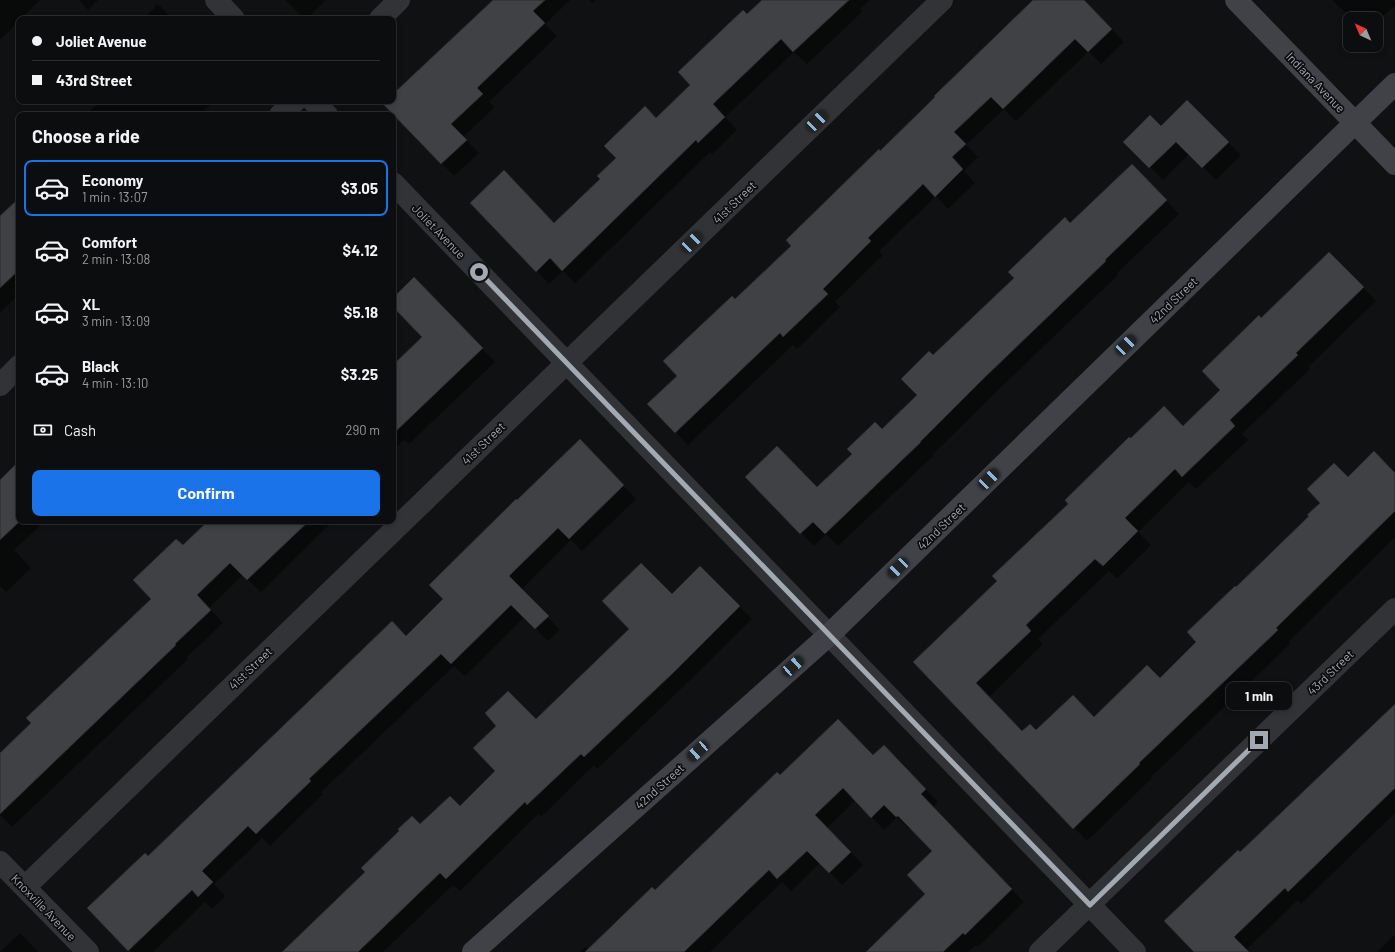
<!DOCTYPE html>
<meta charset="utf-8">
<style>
body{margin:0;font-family:Barlow,sans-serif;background:#1a1b1c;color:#f1f3f6;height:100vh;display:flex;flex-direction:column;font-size:15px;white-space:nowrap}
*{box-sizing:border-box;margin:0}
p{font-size:13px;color:#9a9c9e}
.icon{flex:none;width:22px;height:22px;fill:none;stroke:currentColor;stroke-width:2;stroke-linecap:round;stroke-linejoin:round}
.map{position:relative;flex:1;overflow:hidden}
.side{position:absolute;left:16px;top:112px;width:380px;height:412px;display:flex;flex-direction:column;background:#0c0d0e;border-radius:8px;box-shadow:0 2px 6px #0003,0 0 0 1px #2c2d2e}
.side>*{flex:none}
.top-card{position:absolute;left:16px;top:16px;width:380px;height:88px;border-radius:8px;box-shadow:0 2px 6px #0003,0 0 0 1px #2c2d2e;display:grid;align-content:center;height:88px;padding:0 16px;background:#0c0d0e}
.needle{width:26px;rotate:316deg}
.controls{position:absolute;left:1343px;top:12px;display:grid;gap:8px}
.controls a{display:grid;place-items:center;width:40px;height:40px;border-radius:8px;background:#0c0d0e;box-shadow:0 2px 6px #0003,0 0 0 1px #2c2d2e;font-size:20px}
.end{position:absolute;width:18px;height:18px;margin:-9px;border:5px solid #a2a9b2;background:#111;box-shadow:0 0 0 2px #111}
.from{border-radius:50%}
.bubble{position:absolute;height:28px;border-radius:8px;background:#0c0d0e;box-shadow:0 2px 6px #0003,0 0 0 1px #2c2d2e;font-size:13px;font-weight:700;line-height:28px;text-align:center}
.car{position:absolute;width:12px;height:24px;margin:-12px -6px;border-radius:5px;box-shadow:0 0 3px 1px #0007;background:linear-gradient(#222 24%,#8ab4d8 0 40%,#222 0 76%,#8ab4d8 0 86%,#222 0)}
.top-card b{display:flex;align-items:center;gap:14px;height:38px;font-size:15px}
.top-card b+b{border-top:1px solid #2c2d2e}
.top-card i{width:10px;height:10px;background:#f1f3f6}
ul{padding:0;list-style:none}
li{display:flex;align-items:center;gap:12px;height:56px;margin:0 8px 6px;padding:0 8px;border:2px solid transparent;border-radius:8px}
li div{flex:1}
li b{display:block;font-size:15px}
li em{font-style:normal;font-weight:700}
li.on{border-color:#1a73e8}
li>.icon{width:36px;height:36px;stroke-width:1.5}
h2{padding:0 16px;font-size:18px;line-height:48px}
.pay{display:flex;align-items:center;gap:10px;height:44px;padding:0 16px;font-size:15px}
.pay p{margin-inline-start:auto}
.button{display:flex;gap:8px;margin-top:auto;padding:8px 16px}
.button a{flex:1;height:46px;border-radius:8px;background:#1a73e8;color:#fff;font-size:16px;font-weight:700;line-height:46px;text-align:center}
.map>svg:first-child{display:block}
.shadow{fill:#0007}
.building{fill:#3f4145;stroke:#2b2b2e}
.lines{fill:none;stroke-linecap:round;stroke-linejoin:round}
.street{stroke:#323337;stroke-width:22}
.secondary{stroke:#404247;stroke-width:22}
.route{stroke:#a2a9b2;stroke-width:5}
.labels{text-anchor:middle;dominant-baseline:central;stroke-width:3.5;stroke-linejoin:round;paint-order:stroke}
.street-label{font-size:12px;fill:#a2a9b2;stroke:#0c0c0d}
</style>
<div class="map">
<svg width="1395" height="952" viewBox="0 0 1395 952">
<rect width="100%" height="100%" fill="#101112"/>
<!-- shadow -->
<g class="shadow">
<path d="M 0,0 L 40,0 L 21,19 L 19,19 L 19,21 L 0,40 Z"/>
<path d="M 79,0 L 98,0 L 88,10 Z"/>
<path d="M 285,0 L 326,0 L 306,19 L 304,19 Z"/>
<path d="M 494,0 L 570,0 L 545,24 L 557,36 L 489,102 L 495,107 L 463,137 L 479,153 L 454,176 L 384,104 L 387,101 L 393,101 L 393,95 Z"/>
<path d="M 589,0 L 596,0 L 592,3 Z"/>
<path d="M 763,0 L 869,0 L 860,9 L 863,11 L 807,64 L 794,52 L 725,117 L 737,130 L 712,154 L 710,152 L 575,283 L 563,271 L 549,284 L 537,271 L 555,224 L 601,179 L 656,119 L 691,85 L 747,15 Z"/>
<path d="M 1035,0 L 1083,0 L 1124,42 L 1101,64 L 1089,51 L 1016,121 L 1004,109 L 966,145 L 978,157 L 964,171 L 975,183 L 948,209 L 936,196 L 879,251 L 883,255 L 835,302 L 840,307 L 797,349 L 793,345 L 688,445 L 649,404 L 678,376 L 735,301 L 792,246 L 880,152 Z"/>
<path d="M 1333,0 L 1395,0 L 1395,5 L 1376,23 L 1376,19 L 1351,19 Z"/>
<path d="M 158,4 L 173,19 L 143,19 Z"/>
<path d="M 100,101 L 113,101 L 117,105 L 122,101 L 214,101 L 200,115 L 183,115 L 179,112 L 176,115 L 86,115 Z"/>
<path d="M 1187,102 L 1241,155 L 1216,180 L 1189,154 L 1163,180 L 1125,142 L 1161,127 Z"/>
<path d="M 1144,178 L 1179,214 L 1117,273 L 1118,275 L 995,393 L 932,455 L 933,456 L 838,546 L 826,534 L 814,546 L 746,477 L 817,489 L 882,430 L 918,395 L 933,356 L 1070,224 Z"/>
<path d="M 19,199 L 19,294 L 0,313 L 0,217 Z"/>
<path d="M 1329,253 L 1376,301 L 1308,367 L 1310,369 L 1242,434 L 1248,440 L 1196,489 L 1189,482 L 1138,532 L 1151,545 L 1117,579 L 1109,571 L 1038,639 L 1043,644 L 989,697 L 1022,732 L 1036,732 L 1094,718 L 1160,679 L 1198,642 L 1236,588 L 1348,478 L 1395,474 L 1395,537 L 1288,642 L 1290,644 L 1151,777 L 1152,778 L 1087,841 L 915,662 L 1183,427 L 1221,390 L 1261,319 Z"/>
<path d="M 414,279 L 495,362 L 409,444 L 404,440 L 393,450 L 393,367 L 424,337 L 393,305 L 393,299 Z"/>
<path d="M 592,453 L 636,499 L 582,551 L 571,540 L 521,590 L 560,630 L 548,641 L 524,617 L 465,676 L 454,666 L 321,792 L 323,794 L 270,846 L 262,838 L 214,884 L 225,896 L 212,909 L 205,902 L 153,952 L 131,952 L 89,908 L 406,637 L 444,599 L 517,501 Z"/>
<path d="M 19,463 L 19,521 L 45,521 L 14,550 L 31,568 L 6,592 L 0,586 L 0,481 Z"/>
<path d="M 209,521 L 333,521 L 261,592 L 243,575 L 209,608 L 223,623 L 187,657 L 188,659 L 12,827 L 0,815 L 0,755 L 32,723 L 152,599 L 183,546 Z"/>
<path d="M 700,568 L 752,619 L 685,685 L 597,769 L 594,765 L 541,817 L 538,814 L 460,891 L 453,885 L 383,952 L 283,952 L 421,826 L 460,807 L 496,771 L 536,720 L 672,596 Z"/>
<path d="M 1395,705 L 1395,813 L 1301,904 L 1298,900 L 1246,950 L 1248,952 L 1196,952 L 1240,853 Z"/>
<path d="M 873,756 L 896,759 L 938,802 L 933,807 L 1024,902 L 978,947 L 976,945 L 968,952 L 867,952 L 927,894 L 933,851 L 911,828 L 909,829 L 897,817 L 884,830 L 856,800 L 827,828 L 863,865 L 842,885 L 820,863 L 791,891 L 782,882 L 710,952 L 580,952 L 585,947 L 589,950 L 655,891 L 780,776 Z"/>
<path d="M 20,933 L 38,952 L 0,952 Z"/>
<path d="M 1395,934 L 1395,952 L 1377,952 Z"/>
</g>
<!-- building -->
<g class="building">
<path d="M 493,0 L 545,0 L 533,11 L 545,23 L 477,88 L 483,94 L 451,124 L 467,140 L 441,164 L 383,104 L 386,101 L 393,101 L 393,94 Z"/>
<path d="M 762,0 L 849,0 L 793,52 L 781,39 L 713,104 L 725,117 L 698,143 L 696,140 L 562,271 L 550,258 L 536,272 L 470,203 L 504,170 L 554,223 L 600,179 L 597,176 L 616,158 L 604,146 L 645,106 L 656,118 L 690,85 L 678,72 L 743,10 L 747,14 Z"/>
<path d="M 1033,0 L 1084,0 L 1112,29 L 1088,52 L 1075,39 L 1003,109 L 991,97 L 954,132 L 966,144 L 952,157 L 963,169 L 935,197 L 923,184 L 868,238 L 871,241 L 823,289 L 828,294 L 783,337 L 780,333 L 675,433 L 647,404 L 677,376 L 663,361 L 732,296 L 735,299 L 791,246 L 786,240 L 879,149 L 880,151 L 935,97 L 934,96 Z"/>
<path d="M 1187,100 L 1229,142 L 1202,168 L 1176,142 L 1149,168 L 1123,142 L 1150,115 L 1161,126 Z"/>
<path d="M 1132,164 L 1167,200 L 1105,260 L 1106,261 L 982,380 L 920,442 L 921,442 L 825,534 L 813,522 L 800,534 L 745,477 L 777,446 L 817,487 L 852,454 L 847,449 L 875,422 L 882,429 L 917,395 L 901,379 L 929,351 L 933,355 L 1014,278 L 1008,272 L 1065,217 L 1070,223 Z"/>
<path d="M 19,198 L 19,270 L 0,288 L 0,216 Z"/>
<path d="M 1329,252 L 1364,287 L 1296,353 L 1298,355 L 1230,420 L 1235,426 L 1182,477 L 1175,469 L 1125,518 L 1138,531 L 1103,566 L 1095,559 L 1026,625 L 1031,631 L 976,683 L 1022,731 L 1030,724 L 1036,730 L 1073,695 L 1094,717 L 1147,665 L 1160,678 L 1196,642 L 1187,632 L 1235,586 L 1236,587 L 1309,516 L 1307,515 L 1320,503 L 1307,489 L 1334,463 L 1348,477 L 1374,451 L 1395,473 L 1395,511 L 1276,628 L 1278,630 L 1139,763 L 1140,764 L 1073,829 L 913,662 L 997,581 L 992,576 L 1068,504 L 1065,500 L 1129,437 L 1131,438 L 1164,406 L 1183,426 L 1220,390 L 1202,371 L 1259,315 L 1261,318 Z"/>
<path d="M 414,277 L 483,348 L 393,434 L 393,365 L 422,337 L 393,307 L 393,298 Z"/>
<path d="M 580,439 L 624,485 L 569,539 L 558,528 L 509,576 L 549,616 L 535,629 L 511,605 L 451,664 L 441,654 L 309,779 L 311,781 L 256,834 L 248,826 L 202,871 L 213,882 L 198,897 L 192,890 L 128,951 L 87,908 L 145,853 L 148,856 L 392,621 L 406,636 L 443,599 L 429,585 L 516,499 L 517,500 Z"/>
<path d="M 19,461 L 19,522 L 0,540 L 0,480 Z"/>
<path d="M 208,521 L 309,521 L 247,580 L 230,563 L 197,595 L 211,610 L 175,644 L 176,645 L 0,814 L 0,753 L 31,723 L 26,718 L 151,599 L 133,580 L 176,539 L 183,545 Z"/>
<path d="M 641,563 L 672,594 L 700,566 L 740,606 L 673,673 L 584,757 L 581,754 L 527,805 L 525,802 L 446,879 L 440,873 L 358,952 L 282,952 L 365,872 L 361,868 L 399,831 L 398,829 L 412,816 L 420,824 L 450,796 L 460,806 L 495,771 L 473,748 L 496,726 L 485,713 L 508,691 L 536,719 L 629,629 L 602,601 Z"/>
<path d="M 1395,704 L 1395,788 L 1288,892 L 1285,888 L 1234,937 L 1249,952 L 1194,952 L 1164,921 L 1238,850 L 1240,852 Z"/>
<path d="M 838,719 L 873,755 L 884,745 L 926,789 L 921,794 L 1012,889 L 965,935 L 963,933 L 943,952 L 866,952 L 925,894 L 907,875 L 932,851 L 898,816 L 896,817 L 884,805 L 871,818 L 843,788 L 815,815 L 851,852 L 829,873 L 807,851 L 777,879 L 769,870 L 684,952 L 585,952 L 652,887 L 655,890 L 777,772 L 780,775 Z"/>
</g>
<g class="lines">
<!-- street -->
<g class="street">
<path d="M 216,0 L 234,19"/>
<path d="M 380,19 L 399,0"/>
<path d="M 313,101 L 327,115"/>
<path d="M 280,115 L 295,101"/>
<path d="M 393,183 L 1135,952"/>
<path d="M 0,385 L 19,366"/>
<path d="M 0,862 L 88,952"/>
<path d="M 25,887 L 942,0"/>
<path d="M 1040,952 L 1395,609"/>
</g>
<!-- secondary -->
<g class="secondary">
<path d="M 1236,0 L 1395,164"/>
<path d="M 473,952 L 829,635 L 1395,84"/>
</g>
</g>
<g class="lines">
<!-- route -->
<path class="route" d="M 479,272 L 1090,905 L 1259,740"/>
</g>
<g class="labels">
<!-- street labels -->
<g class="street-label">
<text transform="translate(1316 82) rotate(46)">Indiana Avenue</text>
<text transform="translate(734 202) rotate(-44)">41st Street</text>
<text transform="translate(439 231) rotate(46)">Joliet Avenue</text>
<text transform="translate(1173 300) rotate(-44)">42nd Street</text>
<text transform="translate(483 443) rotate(-44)">41st Street</text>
<text transform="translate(941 526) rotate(-44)">42nd Street</text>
<text transform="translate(250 668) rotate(-44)">41st Street</text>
<text transform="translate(1330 672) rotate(-44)">43rd Street</text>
<text transform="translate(659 786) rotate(-42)">42nd Street</text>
<text transform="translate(44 907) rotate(46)">Knoxville Avenue</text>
</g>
</g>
</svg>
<div class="controls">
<a><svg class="needle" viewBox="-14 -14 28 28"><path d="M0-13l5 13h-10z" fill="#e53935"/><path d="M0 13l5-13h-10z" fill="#9a9c9e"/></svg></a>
</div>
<i class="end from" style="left:479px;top:272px"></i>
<i class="end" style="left:1259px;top:740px"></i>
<div class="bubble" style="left:1226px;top:682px;width:66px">1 min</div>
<i class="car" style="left:817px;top:121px;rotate:46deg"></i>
<i class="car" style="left:692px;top:242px;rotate:46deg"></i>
<i class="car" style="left:1126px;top:345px;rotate:46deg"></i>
<i class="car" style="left:989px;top:479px;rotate:46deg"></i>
<i class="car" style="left:898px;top:568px;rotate:226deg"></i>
<i class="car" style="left:793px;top:666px;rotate:48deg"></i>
<i class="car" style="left:698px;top:751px;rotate:228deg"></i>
<div class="top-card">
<b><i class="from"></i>Joliet Avenue</b>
<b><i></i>43rd Street</b>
</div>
<section class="side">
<h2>Choose a ride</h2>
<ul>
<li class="on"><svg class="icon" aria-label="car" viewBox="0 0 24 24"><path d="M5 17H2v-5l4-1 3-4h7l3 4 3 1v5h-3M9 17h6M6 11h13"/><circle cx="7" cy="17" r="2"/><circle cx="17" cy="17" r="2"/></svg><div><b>Economy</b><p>1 min · 13:07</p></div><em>$3.05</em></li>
<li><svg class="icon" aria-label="car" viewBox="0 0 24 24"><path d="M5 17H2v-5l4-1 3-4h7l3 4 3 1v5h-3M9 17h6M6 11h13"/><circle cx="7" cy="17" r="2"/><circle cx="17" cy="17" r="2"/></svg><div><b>Comfort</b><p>2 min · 13:08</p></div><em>$4.12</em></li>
<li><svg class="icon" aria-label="car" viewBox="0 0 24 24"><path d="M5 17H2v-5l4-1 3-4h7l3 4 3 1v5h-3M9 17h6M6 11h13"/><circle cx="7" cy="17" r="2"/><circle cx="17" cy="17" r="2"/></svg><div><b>XL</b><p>3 min · 13:09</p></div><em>$5.18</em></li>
<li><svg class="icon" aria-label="car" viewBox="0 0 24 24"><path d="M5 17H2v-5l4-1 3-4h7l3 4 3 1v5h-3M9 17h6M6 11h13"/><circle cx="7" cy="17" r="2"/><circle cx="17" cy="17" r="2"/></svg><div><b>Black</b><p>4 min · 13:10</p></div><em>$3.25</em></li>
</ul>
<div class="pay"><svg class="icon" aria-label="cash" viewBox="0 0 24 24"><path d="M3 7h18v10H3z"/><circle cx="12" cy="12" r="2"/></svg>Cash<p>290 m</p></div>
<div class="button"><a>Confirm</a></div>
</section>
</div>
